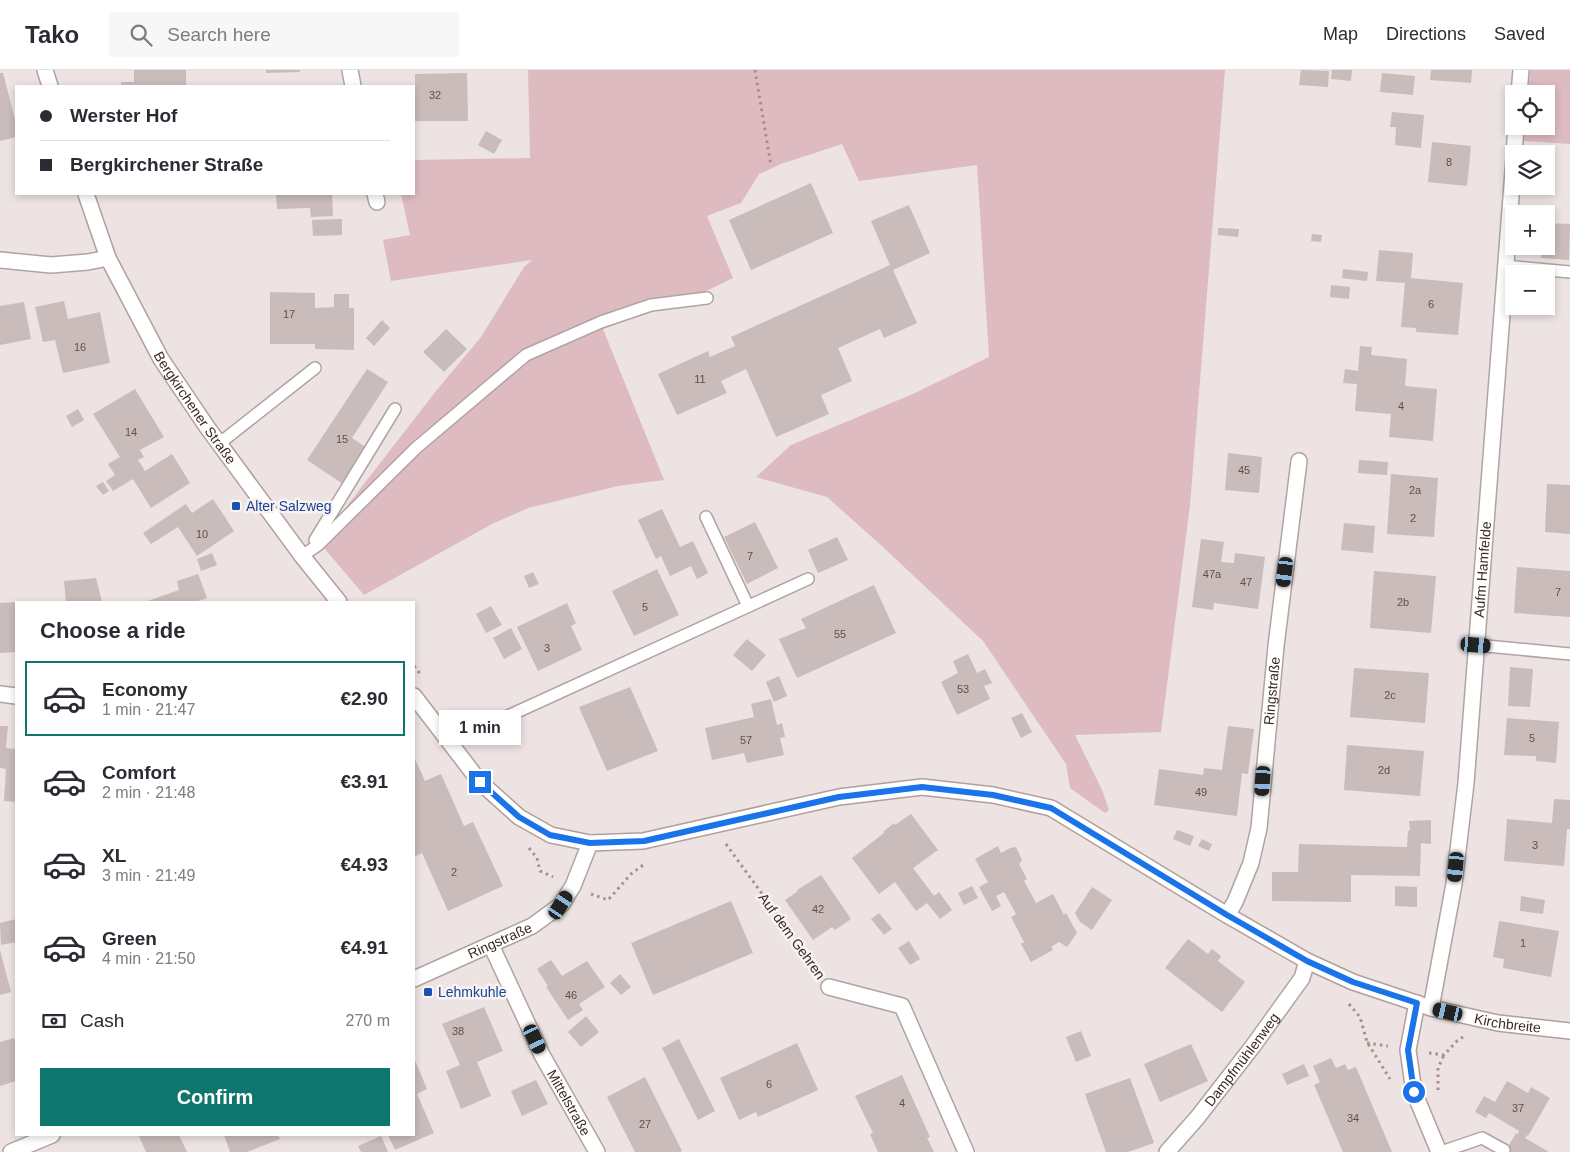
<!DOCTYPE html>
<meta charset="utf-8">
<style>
body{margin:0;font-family:Helvetica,sans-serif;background:#f7f7f7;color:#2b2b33;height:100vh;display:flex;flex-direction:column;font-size:19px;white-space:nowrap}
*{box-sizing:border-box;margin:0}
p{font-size:16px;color:#7c7c81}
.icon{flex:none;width:28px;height:28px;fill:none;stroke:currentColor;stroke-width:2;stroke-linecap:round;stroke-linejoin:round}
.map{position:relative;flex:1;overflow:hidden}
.drawer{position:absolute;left:15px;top:531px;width:400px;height:535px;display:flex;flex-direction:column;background:#fff;border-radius:0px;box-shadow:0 2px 8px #0003}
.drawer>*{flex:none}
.banner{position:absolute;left:15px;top:15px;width:400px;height:110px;border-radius:0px;box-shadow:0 2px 8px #0003;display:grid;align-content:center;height:110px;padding:0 25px;background:#fff}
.buttons{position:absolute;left:1505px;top:15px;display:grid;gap:10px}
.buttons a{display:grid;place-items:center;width:50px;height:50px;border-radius:0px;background:#fff;box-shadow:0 2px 8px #0003;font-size:25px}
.end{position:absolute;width:22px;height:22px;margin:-11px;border:6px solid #1a73e8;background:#fff;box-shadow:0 0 0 2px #fff}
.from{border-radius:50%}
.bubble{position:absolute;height:35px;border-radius:0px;background:#fff;box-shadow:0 2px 8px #0003;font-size:16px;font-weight:600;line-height:35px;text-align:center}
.car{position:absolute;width:15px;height:30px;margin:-15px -8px;border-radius:6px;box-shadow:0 0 4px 1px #0007;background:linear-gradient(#222 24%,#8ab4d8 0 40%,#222 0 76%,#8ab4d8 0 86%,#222 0)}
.banner b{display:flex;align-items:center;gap:18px;height:48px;font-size:19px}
.banner b+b{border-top:1px solid #e1e1e2}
.banner i{width:12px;height:12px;background:#2b2b33}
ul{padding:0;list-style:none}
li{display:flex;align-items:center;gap:15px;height:75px;margin:0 10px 8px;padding:0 15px;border:2px solid transparent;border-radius:0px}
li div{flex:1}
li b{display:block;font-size:19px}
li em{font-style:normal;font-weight:600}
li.current{border-color:#0f766e}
li>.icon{width:45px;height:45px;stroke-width:1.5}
h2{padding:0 25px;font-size:22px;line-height:60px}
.pay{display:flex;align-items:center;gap:12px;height:55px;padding:0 25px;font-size:19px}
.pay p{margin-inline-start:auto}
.cta{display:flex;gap:10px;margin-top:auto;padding:10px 25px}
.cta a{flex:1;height:58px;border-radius:0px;background:#0f766e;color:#fff;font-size:20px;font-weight:600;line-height:58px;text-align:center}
header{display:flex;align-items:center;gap:30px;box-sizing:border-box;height:70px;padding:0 25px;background:#fff;border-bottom:1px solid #e1e1e2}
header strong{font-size:24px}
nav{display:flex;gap:28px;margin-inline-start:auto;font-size:18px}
.search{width:350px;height:45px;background:#f7f7f7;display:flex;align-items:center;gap:12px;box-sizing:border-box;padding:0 18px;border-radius:0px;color:#7c7c81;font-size:19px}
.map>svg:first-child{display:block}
.green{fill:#ddbbc1}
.building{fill:#cabcbb}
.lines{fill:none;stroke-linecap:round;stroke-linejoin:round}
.lane-casing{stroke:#b0a4a1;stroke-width:14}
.street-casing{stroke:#b0a4a1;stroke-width:18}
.secondary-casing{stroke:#b29f9b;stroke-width:18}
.path{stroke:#b08d82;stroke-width:3;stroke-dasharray:2.5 4;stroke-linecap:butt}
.lane{stroke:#fff;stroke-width:11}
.street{stroke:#fff;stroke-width:15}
.secondary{stroke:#fff;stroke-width:15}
.route{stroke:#1a73e8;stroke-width:6}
.transit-dot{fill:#1a4fb4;stroke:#f9f3f2;stroke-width:2}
.labels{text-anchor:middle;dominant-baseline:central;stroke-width:5;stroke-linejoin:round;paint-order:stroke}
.number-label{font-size:11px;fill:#604e48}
.street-label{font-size:14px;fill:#3d2a22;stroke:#f9f3f2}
.transit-label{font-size:14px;fill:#164399;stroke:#f9f3f2;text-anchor:start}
</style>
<header>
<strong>Tako</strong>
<div class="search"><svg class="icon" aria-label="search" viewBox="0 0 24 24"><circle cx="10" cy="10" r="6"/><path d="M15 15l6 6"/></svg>Search here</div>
<nav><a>Map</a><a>Directions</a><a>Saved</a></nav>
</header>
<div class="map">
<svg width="1570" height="1082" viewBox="0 0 1570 1082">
<rect width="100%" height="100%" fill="#ece3e2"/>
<!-- green -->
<g class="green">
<path d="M 528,0 L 1225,0 L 1190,435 L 1161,662 L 1075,665 L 1102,720 L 1109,740 L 1105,743 L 1070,718 L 1066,694 L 983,571 L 883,477 L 827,427 L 756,407 L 791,375 L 915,323 L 989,287 L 977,95 L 859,111 L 842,74 L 781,94 L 759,104 L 741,133 L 707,146 L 733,208 L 706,221 L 603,259 L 664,410 L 618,416 L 528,438 L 492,454 L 364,525 L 319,472 L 436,321 L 481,267 L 524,197 L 532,190 L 391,211 L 383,170 L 410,165 L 401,124 L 414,124 L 414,90 L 530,88 Z"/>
<path d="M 1530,0 L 1570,0 L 1570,74 L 1524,71 L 1525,56 L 1546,56 L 1546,24 L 1528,24 Z"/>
</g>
<!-- building -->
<g class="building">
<path d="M 134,0 L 186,0 L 186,16 L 121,16 L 121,12 L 134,12 Z"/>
<path d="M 266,0 L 300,0 L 300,2 L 266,3 Z"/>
<path d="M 1301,0 L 1329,1 L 1328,17 L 1299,15 Z"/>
<path d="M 1332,0 L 1352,0 L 1351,11 L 1331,9 Z"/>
<path d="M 1431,0 L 1472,0 L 1471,13 L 1430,10 Z"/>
<path d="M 0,3 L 3,3 L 16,53 L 16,67 L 0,71 Z"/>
<path d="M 467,3 L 468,51 L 415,51 L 415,4 Z"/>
<path d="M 1382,3 L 1415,6 L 1413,25 L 1380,22 Z"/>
<path d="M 1392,42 L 1424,45 L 1421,78 L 1395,75 L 1396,57 L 1390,57 Z"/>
<path d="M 486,61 L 502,70 L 494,84 L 478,75 Z"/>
<path d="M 1432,72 L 1471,76 L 1467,116 L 1428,112 Z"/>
<path d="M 811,113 L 833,163 L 751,200 L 729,150 Z"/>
<path d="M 276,124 L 332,124 L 333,146 L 311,147 L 310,138 L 277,139 Z"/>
<path d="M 909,135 L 930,183 L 893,200 L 917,253 L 884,268 L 880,259 L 838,278 L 852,311 L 821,325 L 829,344 L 776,367 L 746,299 L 721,311 L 727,323 L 677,345 L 658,304 L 708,281 L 710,287 L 735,276 L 731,267 L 890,195 L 871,151 Z"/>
<path d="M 342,149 L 342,165 L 313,166 L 312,150 Z"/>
<path d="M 1546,153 L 1570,154 L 1569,190 L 1541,188 L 1542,176 L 1546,176 Z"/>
<path d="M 1218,158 L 1239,159 L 1238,167 L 1218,165 Z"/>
<path d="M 1312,164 L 1322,165 L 1321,172 L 1311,171 Z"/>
<path d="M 1379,180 L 1413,183 L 1411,208 L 1463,213 L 1458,265 L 1416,262 L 1416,258 L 1401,257 L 1405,213 L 1376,211 Z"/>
<path d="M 1343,199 L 1368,202 L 1367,211 L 1342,208 Z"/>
<path d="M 1331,215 L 1350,217 L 1349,229 L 1330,227 Z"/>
<path d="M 270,222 L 315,223 L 315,238 L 334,237 L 334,224 L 349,224 L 349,238 L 354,238 L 354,280 L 315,279 L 315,274 L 270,274 Z"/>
<path d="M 64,231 L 68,249 L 100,242 L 110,293 L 63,303 L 55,270 L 43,272 L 35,237 Z"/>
<path d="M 24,232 L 31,269 L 0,275 L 0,236 Z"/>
<path d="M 382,250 L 390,258 L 374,276 L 366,268 Z"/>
<path d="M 446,259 L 467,279 L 444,302 L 423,282 Z"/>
<path d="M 1360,276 L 1372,277 L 1371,285 L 1407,289 L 1405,316 L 1437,319 L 1433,371 L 1389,367 L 1391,344 L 1355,341 L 1357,314 L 1343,313 L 1345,299 L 1358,301 Z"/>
<path d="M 367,299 L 388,312 L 352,368 L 367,378 L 343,414 L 307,390 Z"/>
<path d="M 135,319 L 164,367 L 140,380 L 144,387 L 138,390 L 145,401 L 172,384 L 190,413 L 151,438 L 133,409 L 113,421 L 106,411 L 115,405 L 108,394 L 120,387 L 93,344 Z"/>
<path d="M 78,339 L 84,350 L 72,357 L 66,346 Z"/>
<path d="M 1228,383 L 1262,387 L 1259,423 L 1225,420 Z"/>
<path d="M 1359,390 L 1388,392 L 1387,405 L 1358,403 Z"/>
<path d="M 1391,404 L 1438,408 L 1434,467 L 1387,464 Z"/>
<path d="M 103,412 L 109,421 L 103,425 L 96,416 Z"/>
<path d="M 1547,414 L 1570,415 L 1570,464 L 1545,462 Z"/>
<path d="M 213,429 L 234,461 L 197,486 L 178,457 L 151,474 L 143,463 L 186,434 L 192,443 Z"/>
<path d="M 662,439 L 680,477 L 693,471 L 708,503 L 697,509 L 691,496 L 670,506 L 661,486 L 656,489 L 638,450 Z"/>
<path d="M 755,452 L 778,498 L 747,514 L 724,467 Z"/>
<path d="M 1344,453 L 1375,456 L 1373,483 L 1341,480 Z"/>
<path d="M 837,467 L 848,490 L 818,503 L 808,480 Z"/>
<path d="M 1201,469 L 1224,472 L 1221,492 L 1234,493 L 1235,483 L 1265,487 L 1258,539 L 1214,533 L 1213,540 L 1192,537 Z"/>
<path d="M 212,483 L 217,495 L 201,501 L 197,489 Z"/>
<path d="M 1517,497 L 1570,501 L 1570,547 L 1514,543 Z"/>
<path d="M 657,499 L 679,545 L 634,566 L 612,521 Z"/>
<path d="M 1374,501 L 1436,506 L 1431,563 L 1370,558 Z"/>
<path d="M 533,502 L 539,514 L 529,518 L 524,506 Z"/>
<path d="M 198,504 L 207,528 L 195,532 L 145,532 L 179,520 L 177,511 Z"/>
<path d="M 96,508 L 102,532 L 66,532 L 64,511 Z"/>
<path d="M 874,515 L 896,563 L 797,608 L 779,569 L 806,558 L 801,549 Z"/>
<path d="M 16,532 L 16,582 L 0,583 L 0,533 Z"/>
<path d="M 567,533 L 576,553 L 571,556 L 582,580 L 538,601 L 517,557 Z"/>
<path d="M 491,536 L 502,555 L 486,563 L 476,544 Z"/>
<path d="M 511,558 L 522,579 L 504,589 L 493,568 Z"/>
<path d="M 747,569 L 766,585 L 752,601 L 733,585 Z"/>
<path d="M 968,584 L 977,603 L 985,599 L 992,613 L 984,616 L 990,629 L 957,645 L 941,612 L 958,603 L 953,591 Z"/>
<path d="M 1510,597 L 1533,599 L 1530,637 L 1508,636 Z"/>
<path d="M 1354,598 L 1429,603 L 1425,653 L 1350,647 Z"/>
<path d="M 779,606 L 787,626 L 774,632 L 766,612 Z"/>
<path d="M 630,617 L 658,681 L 607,701 L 579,637 Z"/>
<path d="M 771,629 L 777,655 L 782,653 L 785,667 L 780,668 L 784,685 L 747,693 L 744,683 L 712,690 L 705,658 L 754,647 L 751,634 Z"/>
<path d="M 1022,643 L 1032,662 L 1021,668 L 1011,648 Z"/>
<path d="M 1507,648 L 1559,652 L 1556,693 L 1536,691 L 1536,686 L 1504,685 Z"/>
<path d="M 0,656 L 8,656 L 6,678 L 16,679 L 16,732 L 4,731 L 6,699 L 0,698 Z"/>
<path d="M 1228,656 L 1254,659 L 1248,704 L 1242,703 L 1237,746 L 1154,735 L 1159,699 L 1203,705 L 1204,698 L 1222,700 Z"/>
<path d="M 1347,675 L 1424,681 L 1420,726 L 1344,720 Z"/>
<path d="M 414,687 L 425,711 L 441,704 L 464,756 L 473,752 L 503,816 L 448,841 L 422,783 L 414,787 Z"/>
<path d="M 1554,729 L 1570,730 L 1570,759 L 1567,759 L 1564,796 L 1504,791 L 1507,749 L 1552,753 Z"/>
<path d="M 911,744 L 938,780 L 913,798 L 934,826 L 939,822 L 952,840 L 940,849 L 927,833 L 916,841 L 895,812 L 879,824 L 852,788 L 884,763 L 883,762 L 894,753 L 895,755 Z"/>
<path d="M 1431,750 L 1431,774 L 1421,773 L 1420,806 L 1351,805 L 1351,832 L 1272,831 L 1272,802 L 1298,802 L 1299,774 L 1407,777 L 1408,761 L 1410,760 L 1409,751 Z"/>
<path d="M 1177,760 L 1194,766 L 1190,776 L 1173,769 Z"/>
<path d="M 1202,769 L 1212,774 L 1209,781 L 1198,776 Z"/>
<path d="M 998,776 L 1001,783 L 1010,778 L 1016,777 L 1022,790 L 1019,794 L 1027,809 L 1024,811 L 1036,833 L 1053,824 L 1064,845 L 1066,843 L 1077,863 L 1067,877 L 1059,872 L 1051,877 L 1053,880 L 1031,892 L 1021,874 L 1024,872 L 1011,847 L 1016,844 L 1004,822 L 996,826 L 1001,836 L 992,841 L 979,817 L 988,812 L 975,789 Z"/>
<path d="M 821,805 L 851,849 L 835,860 L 832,857 L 813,870 L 785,830 L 798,821 L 797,820 Z"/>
<path d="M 972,816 L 978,828 L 964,835 L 958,823 Z"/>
<path d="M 1395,816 L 1417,817 L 1417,837 L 1395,836 Z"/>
<path d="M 1092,817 L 1112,830 L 1092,860 L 1080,852 L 1075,843 Z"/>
<path d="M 1521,826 L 1545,830 L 1543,844 L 1520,841 Z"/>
<path d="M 731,831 L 753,883 L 653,925 L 631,873 Z"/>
<path d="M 879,843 L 892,859 L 884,865 L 871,849 Z"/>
<path d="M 16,849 L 16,872 L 1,875 L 0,853 Z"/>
<path d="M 1499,851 L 1559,861 L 1551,907 L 1503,898 L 1504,889 L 1493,887 Z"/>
<path d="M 1188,869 L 1208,884 L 1212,879 L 1221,886 L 1218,891 L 1245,912 L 1222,942 L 1165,898 Z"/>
<path d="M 909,871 L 920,889 L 910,895 L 898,878 Z"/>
<path d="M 0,880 L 11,922 L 0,925 Z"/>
<path d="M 551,890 L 562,906 L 587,891 L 605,917 L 579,934 L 583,940 L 568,950 L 546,917 L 548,916 L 537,899 Z"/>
<path d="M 620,904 L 631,917 L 621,925 L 610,913 Z"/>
<path d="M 484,937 L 503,981 L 477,992 L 491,1026 L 461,1039 L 446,1001 L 460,995 L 442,954 Z"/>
<path d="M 586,946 L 599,962 L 581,977 L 568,962 Z"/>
<path d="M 1081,961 L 1091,986 L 1076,992 L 1066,967 Z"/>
<path d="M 14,968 L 16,975 L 16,1011 L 0,1016 L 0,972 Z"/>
<path d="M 679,969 L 715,1041 L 698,1050 L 662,978 Z"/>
<path d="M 797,973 L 818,1020 L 758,1047 L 756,1042 L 739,1050 L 720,1008 Z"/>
<path d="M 1191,974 L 1208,1011 L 1160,1032 L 1144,994 Z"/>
<path d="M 414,988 L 427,1019 L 417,1024 L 434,1063 L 395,1080 L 388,1065 L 414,1065 Z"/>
<path d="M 1331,988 L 1336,998 L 1345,994 L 1348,1000 L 1356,997 L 1392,1082 L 1343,1082 L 1314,1015 L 1320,1012 L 1313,996 Z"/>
<path d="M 1304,994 L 1309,1006 L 1287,1015 L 1282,1004 Z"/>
<path d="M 902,1005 L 930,1067 L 927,1068 L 934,1082 L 878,1082 L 870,1064 L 873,1063 L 855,1026 Z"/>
<path d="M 645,1007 L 682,1081 L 680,1082 L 635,1082 L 607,1027 Z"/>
<path d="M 1130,1008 L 1154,1073 L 1128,1082 L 1106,1082 L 1085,1024 Z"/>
<path d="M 536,1010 L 548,1034 L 522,1046 L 511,1021 Z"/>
<path d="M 1507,1011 L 1528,1023 L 1531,1017 L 1550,1028 L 1528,1066 L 1527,1065 L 1525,1068 L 1549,1082 L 1505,1082 L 1516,1063 L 1518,1064 L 1519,1061 L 1489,1043 L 1486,1048 L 1475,1042 L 1484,1026 L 1495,1032 Z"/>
<path d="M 142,1065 L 179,1065 L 187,1082 L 146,1082 L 139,1066 Z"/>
<path d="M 224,1065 L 278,1065 L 280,1069 L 247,1082 L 230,1082 Z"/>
<path d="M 381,1066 L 388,1082 L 361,1082 L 358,1076 Z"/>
</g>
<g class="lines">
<!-- lane casing -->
<g class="lane-casing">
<g id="lane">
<path d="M 1505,196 L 1570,202"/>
<path d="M 220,373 L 315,298"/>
<path d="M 706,447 L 748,536"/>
<path d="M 315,470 L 395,339"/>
<path d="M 302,486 L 318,475 L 416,378 L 526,285 L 601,252 L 651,235 L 707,228"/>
<path d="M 1476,575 L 1570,584"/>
<path d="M 451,672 L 808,509"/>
<path d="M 1441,1082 L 1482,1068 L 1504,1080"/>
</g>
</g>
<!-- street casing -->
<g class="street-casing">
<g id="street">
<path d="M 350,0 L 353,16"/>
<path d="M 1519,24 L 1521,0"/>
<path d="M 1514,84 L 1516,56"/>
<path d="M 375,124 L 377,132"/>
<path d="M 0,190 L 51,195 L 88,192 L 108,188"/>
<path d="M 0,624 L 16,626"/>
<path id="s1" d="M 1227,845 L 1235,832 L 1251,793 L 1259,758 L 1276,576 L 1299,391"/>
<path id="s2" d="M 491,875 L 542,985 L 597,1082"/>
<path id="s3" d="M 414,909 L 532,856 L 561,835 L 573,816 L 590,773"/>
<path d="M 829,917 L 902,936 L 966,1082"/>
<path id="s4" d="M 1431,938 L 1454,814 L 1466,713 L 1514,88"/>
<path d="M 11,1082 L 52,1065"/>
<path id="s5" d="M 1167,1082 L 1197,1048 L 1253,976 L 1302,908 L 1307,891"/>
</g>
</g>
<!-- secondary casing -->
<g class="secondary-casing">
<g id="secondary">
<path d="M 45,0 L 50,16"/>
<path id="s6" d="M 86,124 L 108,188 L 161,289 L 207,357 L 302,486 L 339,532"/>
<path id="s7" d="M 414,626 L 480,712 L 519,747 L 551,765 L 590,773 L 643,771 L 839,727 L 922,717 L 993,725 L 1051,738 L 1227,845 L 1307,891 L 1353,912 L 1431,938 L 1498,953 L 1570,961"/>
<path d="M 1417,933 L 1408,980 L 1414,1022 L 1439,1082"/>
</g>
</g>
<!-- path -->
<g class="path">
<path d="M 755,0 L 771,96"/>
<path d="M 414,596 L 421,605"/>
<path d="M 726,774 L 818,901"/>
<path d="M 529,778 L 537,788 L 540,801 L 553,807"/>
<path d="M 591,824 L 608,830 L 631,804 L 646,793"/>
<path d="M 1349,934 L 1360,947 L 1367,972 L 1390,1009"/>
<path d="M 1367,973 L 1388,976"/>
<path d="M 1429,983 L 1444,985 L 1457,971 L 1463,967"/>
<path d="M 1438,1020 L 1438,998 L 1444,985"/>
</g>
<!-- lane -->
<use href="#lane" class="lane"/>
<!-- street -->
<use href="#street" class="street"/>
<!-- secondary -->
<use href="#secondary" class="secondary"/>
</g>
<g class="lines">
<!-- route -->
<path class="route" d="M 480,712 L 519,747 L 550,765 L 590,773 L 644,771 L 839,727 L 922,717 L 993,725 L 1051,738 L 1227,845 L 1307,891 L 1353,912 L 1417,933 L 1408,980 L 1414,1022"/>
</g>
<!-- markers -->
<g class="transit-dot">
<rect x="231" y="431" width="10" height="10" rx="2.5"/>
<rect x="423" y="917" width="10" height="10" rx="2.5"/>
</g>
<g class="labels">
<!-- number labels -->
<g class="number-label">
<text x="435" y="25">32</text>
<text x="1449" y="92">8</text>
<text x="1431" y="234">6</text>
<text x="289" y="244">17</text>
<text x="80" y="277">16</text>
<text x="700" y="309">11</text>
<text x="1401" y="336">4</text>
<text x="131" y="362">14</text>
<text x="342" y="369">15</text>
<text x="1244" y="400">45</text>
<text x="1415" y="420">2a</text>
<text x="1413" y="448">2</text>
<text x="202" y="464">10</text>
<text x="750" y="486">7</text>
<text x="1212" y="504">47a</text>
<text x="1246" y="512">47</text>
<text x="1558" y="522">7</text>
<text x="1403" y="532">2b</text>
<text x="645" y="537">5</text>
<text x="840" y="564">55</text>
<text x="547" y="578">3</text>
<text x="963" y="619">53</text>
<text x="1390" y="625">2c</text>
<text x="1532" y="668">5</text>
<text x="746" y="670">57</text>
<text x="1384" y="700">2d</text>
<text x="1201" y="722">49</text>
<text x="1535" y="775">3</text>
<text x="454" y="802">2</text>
<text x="818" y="839">42</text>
<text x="1523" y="873">1</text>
<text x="571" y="925">46</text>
<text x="458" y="961">38</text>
<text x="769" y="1014">6</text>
<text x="902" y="1033">4</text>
<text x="1518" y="1038">37</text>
<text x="1353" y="1048">34</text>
<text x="645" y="1054">27</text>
</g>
<!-- street labels -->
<g class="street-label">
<text stroke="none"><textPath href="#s6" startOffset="241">Bergkirchener Straße</textPath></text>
<text stroke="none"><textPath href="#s4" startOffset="442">Aufm Hamfelde</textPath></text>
<text stroke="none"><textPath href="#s1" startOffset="231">Ringstraße</textPath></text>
<text transform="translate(792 866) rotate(54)">Auf dem Gehren</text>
<text stroke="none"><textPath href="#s3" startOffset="94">Ringstraße</textPath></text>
<text stroke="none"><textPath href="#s7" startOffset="1215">Kirchbreite</textPath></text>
<text stroke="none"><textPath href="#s5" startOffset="119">Dampfmühlenweg</textPath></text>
<text stroke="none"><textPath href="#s2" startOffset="176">Mittelstraße</textPath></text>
</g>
<!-- transit labels -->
<g class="transit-label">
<text x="246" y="436">Alter Salzweg</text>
<text x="438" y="922">Lehmkuhle</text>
</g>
</g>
</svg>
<div class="buttons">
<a><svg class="icon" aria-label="locate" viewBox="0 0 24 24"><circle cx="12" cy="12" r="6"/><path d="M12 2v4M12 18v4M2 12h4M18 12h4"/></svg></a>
<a><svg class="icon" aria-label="layers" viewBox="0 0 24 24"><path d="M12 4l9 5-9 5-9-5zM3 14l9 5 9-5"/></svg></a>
<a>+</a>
<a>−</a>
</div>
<i class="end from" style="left:1414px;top:1022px"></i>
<i class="end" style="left:480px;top:712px"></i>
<div class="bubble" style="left:439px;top:640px;width:82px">1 min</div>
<i class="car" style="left:1285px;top:502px;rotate:187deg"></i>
<i class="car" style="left:1476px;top:575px;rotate:95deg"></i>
<i class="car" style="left:1263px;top:711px;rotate:184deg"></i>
<i class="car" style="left:1456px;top:797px;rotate:186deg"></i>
<i class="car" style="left:561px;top:835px;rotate:33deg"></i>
<i class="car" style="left:1448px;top:942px;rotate:283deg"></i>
<i class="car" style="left:535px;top:969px;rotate:155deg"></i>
<div class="banner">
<b><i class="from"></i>Werster Hof</b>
<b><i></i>Bergkirchener Straße</b>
</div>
<section class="drawer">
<h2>Choose a ride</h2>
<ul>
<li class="current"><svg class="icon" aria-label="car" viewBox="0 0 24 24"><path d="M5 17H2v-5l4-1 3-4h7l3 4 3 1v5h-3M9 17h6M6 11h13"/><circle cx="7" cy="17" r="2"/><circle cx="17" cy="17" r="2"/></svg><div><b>Economy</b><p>1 min · 21:47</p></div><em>€2.90</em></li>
<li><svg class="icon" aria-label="car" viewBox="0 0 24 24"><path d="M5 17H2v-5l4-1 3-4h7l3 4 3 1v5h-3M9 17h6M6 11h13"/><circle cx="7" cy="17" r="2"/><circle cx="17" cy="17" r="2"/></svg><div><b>Comfort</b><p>2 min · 21:48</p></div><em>€3.91</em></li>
<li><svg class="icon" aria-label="car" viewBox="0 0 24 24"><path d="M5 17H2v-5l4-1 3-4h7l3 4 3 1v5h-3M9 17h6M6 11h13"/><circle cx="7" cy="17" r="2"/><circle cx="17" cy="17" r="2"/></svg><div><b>XL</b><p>3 min · 21:49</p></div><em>€4.93</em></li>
<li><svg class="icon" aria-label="car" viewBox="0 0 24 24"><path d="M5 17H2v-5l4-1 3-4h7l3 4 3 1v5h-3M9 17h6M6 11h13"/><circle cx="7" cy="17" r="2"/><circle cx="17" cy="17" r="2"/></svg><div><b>Green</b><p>4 min · 21:50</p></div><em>€4.91</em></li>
</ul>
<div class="pay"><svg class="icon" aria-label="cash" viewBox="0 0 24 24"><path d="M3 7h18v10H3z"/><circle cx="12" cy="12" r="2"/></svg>Cash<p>270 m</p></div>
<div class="cta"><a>Confirm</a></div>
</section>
</div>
